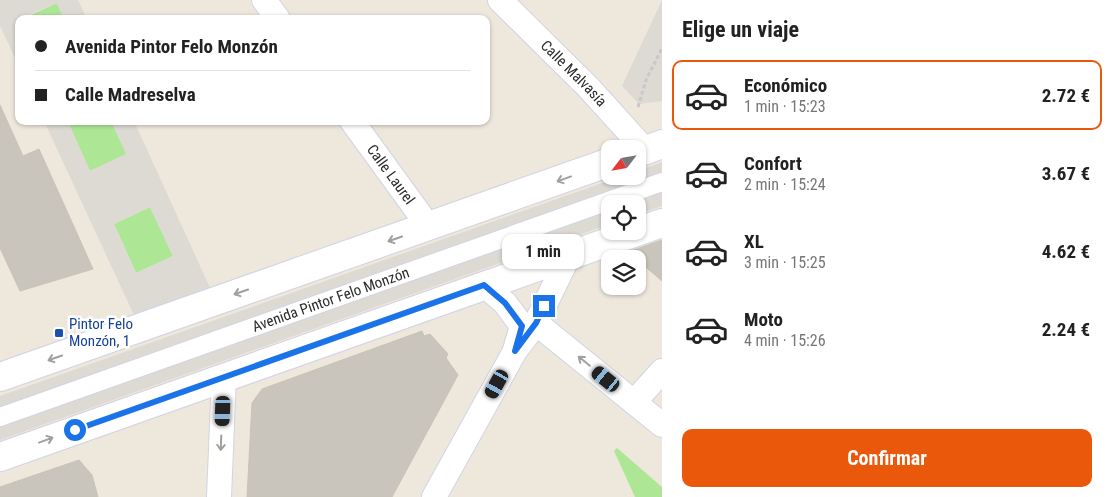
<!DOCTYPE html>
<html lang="es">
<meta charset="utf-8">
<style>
body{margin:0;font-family:"Roboto Condensed",sans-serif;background:#f2f2f2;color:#222;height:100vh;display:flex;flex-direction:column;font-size:19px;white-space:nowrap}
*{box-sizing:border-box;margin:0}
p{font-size:16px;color:#767676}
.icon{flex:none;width:28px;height:28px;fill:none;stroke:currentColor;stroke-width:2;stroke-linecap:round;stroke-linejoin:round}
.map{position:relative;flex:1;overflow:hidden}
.side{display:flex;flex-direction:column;background:#fff;width:450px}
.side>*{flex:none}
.top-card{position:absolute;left:15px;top:15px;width:475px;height:110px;border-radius:10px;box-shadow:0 1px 4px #0004;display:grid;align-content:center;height:110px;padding:0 20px;background:#fff}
.needle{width:32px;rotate:239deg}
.tools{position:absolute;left:601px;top:140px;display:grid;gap:10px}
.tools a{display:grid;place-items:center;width:45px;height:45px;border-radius:10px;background:#fff;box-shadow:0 1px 4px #0004;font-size:25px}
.end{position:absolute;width:22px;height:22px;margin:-11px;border:6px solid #1a73e8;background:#fff;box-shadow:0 0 0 2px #fff}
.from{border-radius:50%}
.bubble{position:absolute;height:35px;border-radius:10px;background:#fff;box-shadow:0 1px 4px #0004;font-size:16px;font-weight:700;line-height:35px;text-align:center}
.car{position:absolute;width:15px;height:30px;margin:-15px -8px;border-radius:6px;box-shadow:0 0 4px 1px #0007;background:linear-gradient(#222 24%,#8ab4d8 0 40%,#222 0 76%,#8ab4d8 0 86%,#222 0)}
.top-card b{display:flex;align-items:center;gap:18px;height:48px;font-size:19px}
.top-card b+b{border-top:1px solid #e0e0e0}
.top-card i{width:12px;height:12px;background:#222}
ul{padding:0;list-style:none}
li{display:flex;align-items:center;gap:15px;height:70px;margin:0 10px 8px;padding:0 10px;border:2px solid transparent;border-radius:10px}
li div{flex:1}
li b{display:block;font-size:19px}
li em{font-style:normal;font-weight:700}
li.active{border-color:#ea580c}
li>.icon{width:45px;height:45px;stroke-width:1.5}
h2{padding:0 20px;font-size:22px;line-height:60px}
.action{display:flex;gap:10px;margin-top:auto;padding:10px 20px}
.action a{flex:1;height:58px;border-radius:10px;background:#ea580c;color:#fff;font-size:20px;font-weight:700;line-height:58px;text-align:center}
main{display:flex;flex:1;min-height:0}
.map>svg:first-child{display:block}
.green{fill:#ade796}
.plaza{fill:#dddad4;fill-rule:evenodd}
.building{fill:#c9c4bc;stroke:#c9c4b6}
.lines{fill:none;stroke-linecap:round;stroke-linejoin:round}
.pedestrian-casing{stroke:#d2d4e5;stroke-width:20}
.minor-casing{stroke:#d2d4e5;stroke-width:26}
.tertiary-casing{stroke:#d2d4e5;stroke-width:30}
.path{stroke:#c8c8c8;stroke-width:3;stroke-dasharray:4 2.5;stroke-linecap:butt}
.pedestrian{stroke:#fff;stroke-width:18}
.minor{stroke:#fff;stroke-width:24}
.tertiary{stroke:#fff;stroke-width:28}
.oneway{stroke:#a0a0a0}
.route{stroke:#1a73e8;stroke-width:6}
.transit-dot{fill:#1a4fb4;stroke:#fff;stroke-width:2}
.labels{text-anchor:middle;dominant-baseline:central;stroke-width:5;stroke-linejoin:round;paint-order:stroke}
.street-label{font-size:15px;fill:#2b2b2b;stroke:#fff}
.transit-label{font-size:15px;fill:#164399;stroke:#fff;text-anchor:start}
</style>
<main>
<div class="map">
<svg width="662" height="497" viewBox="0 0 662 497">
<rect width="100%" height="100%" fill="#eee7dc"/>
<!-- green -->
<g class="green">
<path d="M 57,3 L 64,19 L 22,19 Z"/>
<path d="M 111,121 L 127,154 L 90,171 L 67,122 Z"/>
<path d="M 150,207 L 173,256 L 136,273 L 114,224 Z"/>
<path d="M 617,448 L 662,487 L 662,497 L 635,497 L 614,451 Z"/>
</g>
<!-- plaza -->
<g class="plaza">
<path d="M 0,0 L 78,0 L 87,19 L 64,19 L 57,3 L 19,19 L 19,66 L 0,26 Z"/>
<path d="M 662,0 L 662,101 L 639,104 L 622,86 Z"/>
<path d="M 44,121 L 68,121 L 90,171 L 126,154 L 111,121 L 134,121 L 216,301 L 140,328 ZM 150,207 L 173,256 L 136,273 L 114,224 Z"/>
<path d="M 662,162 L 662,206 L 638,214 L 638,204 L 610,204 L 610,224 L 0,440 L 0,396 L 622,176 L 638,176 L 638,171 Z"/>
</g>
<!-- building -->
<g class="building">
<path d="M 0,105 L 23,156 L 39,149 L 93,269 L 20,291 L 0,248 Z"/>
<path d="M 662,240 L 662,281 L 628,252 Z"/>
<path d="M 422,331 L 424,336 L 430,334 L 448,354 L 446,358 L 458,375 L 392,497 L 247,497 L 252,403 L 262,389 Z"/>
<path d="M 79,460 L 92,475 L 98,497 L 0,497 L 0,487 Z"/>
</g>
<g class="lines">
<!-- pedestrian casing -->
<g class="pedestrian-casing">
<g id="pedestrian">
<path id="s1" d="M 0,417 L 662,182"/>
</g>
</g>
<!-- minor casing -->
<g class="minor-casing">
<g id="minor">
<path d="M 264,0 L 278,19"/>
<path id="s2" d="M 500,0 L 589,88 L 645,150"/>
<path id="s3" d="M 352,121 L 429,227"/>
<path d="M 484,285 L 505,303 L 522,326 L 515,350"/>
<path d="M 536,323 L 662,425"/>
<path d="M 634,402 L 662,371"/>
<path d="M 219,497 L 224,376"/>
<path d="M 434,497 L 515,351 L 536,323 L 569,255"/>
</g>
</g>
<!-- tertiary casing -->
<g class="tertiary-casing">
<g id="tertiary">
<path d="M 638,153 L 662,144"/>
<path d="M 0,377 L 610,162"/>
<path d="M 0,457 L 662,223"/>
</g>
</g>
<!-- path -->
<path class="path" d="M 638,107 L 646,80 L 662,48"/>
<!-- pedestrian -->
<use href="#pedestrian" class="pedestrian"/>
<!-- minor -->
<use href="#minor" class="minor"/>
<!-- tertiary -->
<use href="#tertiary" class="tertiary"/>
</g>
<!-- one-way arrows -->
<defs><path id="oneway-shaft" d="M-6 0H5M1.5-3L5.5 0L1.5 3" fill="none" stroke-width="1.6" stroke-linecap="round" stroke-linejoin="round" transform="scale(1.25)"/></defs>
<g class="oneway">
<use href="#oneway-shaft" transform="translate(564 179) rotate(160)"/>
<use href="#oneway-shaft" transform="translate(395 239) rotate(161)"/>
<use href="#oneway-shaft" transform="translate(241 292) rotate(161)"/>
<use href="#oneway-shaft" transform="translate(55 358) rotate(161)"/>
<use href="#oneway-shaft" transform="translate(584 361) rotate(-141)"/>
<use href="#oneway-shaft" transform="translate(46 440) rotate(-20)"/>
<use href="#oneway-shaft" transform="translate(221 443) rotate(92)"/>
</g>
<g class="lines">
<!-- route -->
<path class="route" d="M 75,430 L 484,285 L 505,303 L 522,326 L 515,351 L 536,323 L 544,306"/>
</g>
<!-- markers -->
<rect class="transit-dot" x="54" y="328" width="10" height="10" rx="2.5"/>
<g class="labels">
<!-- street labels -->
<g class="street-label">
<text stroke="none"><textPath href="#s2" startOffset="104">Calle Malvasía</textPath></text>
<text stroke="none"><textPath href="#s3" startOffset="66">Calle Laurel</textPath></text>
<text stroke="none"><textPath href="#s1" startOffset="351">Avenida Pintor Felo Monzón</textPath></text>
</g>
<!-- transit labels -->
<g class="transit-label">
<text x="69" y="324">Pintor Felo<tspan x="69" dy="17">Monzón, 1</tspan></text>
</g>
</g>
</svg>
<div class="tools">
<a><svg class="needle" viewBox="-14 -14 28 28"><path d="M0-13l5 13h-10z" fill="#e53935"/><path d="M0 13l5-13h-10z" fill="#767676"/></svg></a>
<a><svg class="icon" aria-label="locate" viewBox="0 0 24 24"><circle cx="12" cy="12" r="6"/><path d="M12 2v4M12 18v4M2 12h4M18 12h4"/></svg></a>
<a><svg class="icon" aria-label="layers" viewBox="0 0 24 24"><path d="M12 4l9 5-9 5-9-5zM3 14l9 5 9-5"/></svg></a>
</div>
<i class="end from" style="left:75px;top:430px"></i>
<i class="end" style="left:544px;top:306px"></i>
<div class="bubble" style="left:502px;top:234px;width:82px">1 min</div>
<i class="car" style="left:606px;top:379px;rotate:309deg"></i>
<i class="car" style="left:497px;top:384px;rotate:209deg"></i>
<i class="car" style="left:223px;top:411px;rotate:182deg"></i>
<div class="top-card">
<b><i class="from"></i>Avenida Pintor Felo Monzón</b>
<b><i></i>Calle Madreselva</b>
</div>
</div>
<section class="side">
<h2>Elige un viaje</h2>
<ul>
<li class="active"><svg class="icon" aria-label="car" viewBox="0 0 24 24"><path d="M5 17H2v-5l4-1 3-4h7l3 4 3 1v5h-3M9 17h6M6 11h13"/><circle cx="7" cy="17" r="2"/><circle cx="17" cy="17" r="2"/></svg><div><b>Económico</b><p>1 min · 15:23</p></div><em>2.72 €</em></li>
<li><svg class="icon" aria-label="car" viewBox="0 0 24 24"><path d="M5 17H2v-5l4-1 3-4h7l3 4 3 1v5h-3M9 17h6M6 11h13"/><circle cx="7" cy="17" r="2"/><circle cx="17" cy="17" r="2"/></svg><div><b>Confort</b><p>2 min · 15:24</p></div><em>3.67 €</em></li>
<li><svg class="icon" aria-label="car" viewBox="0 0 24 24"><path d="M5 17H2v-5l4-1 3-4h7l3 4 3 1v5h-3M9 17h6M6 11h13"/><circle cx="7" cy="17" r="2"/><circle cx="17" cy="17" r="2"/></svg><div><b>XL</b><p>3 min · 15:25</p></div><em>4.62 €</em></li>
<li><svg class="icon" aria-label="car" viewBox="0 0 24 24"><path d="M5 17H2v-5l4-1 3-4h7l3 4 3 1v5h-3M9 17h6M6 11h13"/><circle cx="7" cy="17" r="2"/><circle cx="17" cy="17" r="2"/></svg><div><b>Moto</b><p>4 min · 15:26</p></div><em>2.24 €</em></li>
</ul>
<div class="action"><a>Confirmar</a></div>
</section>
</main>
